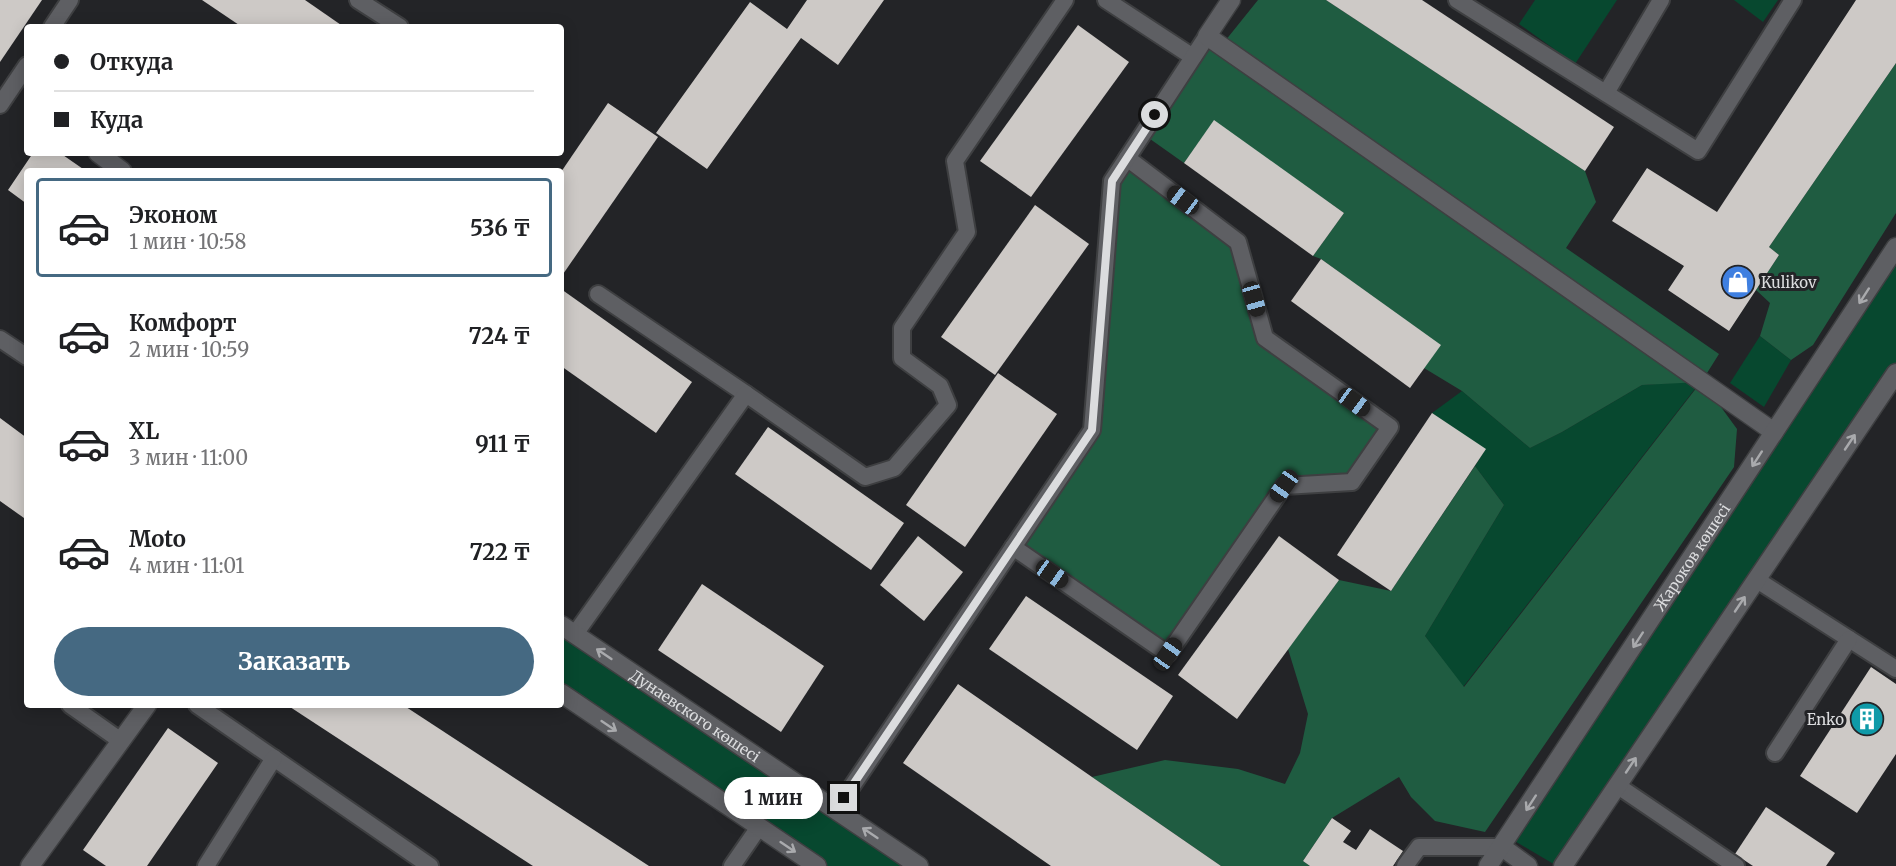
<!DOCTYPE html>
<html lang="ru">
<meta charset="utf-8">
<style>
body{margin:0;font-family:Merriweather,serif;background:#f6f6f6;color:#202124;height:100vh;display:flex;flex-direction:column;font-size:22px;white-space:nowrap}
*{box-sizing:border-box;margin:0}
p{font-size:20px;color:#757577}
.icon{flex:none;width:33px;height:33px;fill:none;stroke:currentColor;stroke-width:2;stroke-linecap:round;stroke-linejoin:round}
.map{position:relative;flex:1;overflow:hidden}
.sheet{position:absolute;left:24px;top:168px;width:540px;height:540px;display:flex;flex-direction:column;background:#fff;border-radius:6px;box-shadow:0 3px 15px #0003}
.sheet>*{flex:none}
.guide{position:absolute;left:24px;top:24px;width:540px;height:132px;border-radius:6px;box-shadow:0 3px 15px #0003;display:grid;align-content:center;height:132px;padding:0 30px;background:#fff}
.end{position:absolute;width:27px;height:27px;margin:-14px;border:8px solid #dbdcde;background:#111;box-shadow:0 0 0 3px #111}
.from{border-radius:50%}
.bubble{position:absolute;height:42px;border-radius:21px;background:#fff;box-shadow:0 3px 15px #0003;font-size:20px;font-weight:700;line-height:42px;text-align:center}
.car{position:absolute;width:18px;height:36px;margin:-18px -9px;border-radius:8px;box-shadow:0 0 4px 2px #0007;background:linear-gradient(#222 24%,#8ab4d8 0 40%,#222 0 76%,#8ab4d8 0 86%,#222 0)}
.guide b{display:flex;align-items:center;gap:21px;height:57px;font-size:22px}
.guide b+b{border-top:2px solid #e0e0e0}
.guide i{width:15px;height:15px;background:#202124}
ul{padding:10px 0 0;list-style:none}
li{display:flex;align-items:center;gap:18px;height:99px;margin:0 12px 9px;padding:0 18px;border:3px solid transparent;border-radius:6px}
li div{flex:1}
li b{display:block;font-size:22px}
li em{font-style:normal;font-weight:700}
li.active{border-color:#456982}
li>.icon{width:54px;height:54px;stroke-width:1.5}
.button{display:flex;gap:12px;margin-top:auto;padding:12px 30px}
.button a{flex:1;height:69px;border-radius:36px;background:#456982;color:#fff;font-size:24px;font-weight:700;line-height:69px;text-align:center}
.map>svg:first-child{display:block}
.green{fill:#07482f}
.forest{fill:#1f5c41}
.building{fill:#cdc9c6}
.lines{fill:none;stroke-linecap:round;stroke-linejoin:round}
.lane-casing{stroke:#3e3f41;stroke-width:20}
.street-casing{stroke:#3e3f41;stroke-width:21}
.secondary-casing{stroke:#3e3f41;stroke-width:21}
.lane{stroke:#5e5f63;stroke-width:16}
.street{stroke:#5e5f63;stroke-width:18}
.secondary{stroke:#5e5f63;stroke-width:18}
.oneway{stroke:#a9aaad}
.route{stroke:#dbdcde;stroke-width:8}
.labels{text-anchor:middle;dominant-baseline:central;stroke-width:6;stroke-linejoin:round;paint-order:stroke}
.poi-label{font-size:15px;fill:#dbdcde;stroke:#232427;text-anchor:start}
.street-label{font-size:15px;fill:#dbdcde;stroke:#232427}
</style>
<div class="map">
<svg width="1896" height="866" viewBox="0 0 1896 866">
<rect width="100%" height="100%" fill="#232427"/>
<!-- green -->
<g class="green">
<path d="M 1535,0 L 1617,0 L 1575,64 L 1519,24 Z"/>
<path d="M 1734,0 L 1778,0 L 1763,22 Z"/>
<path d="M 1896,247 L 1896,371 L 1557,866 L 1508,837 Z"/>
<path d="M 1760,336 L 1791,360 L 1764,407 L 1730,383 Z"/>
<path d="M 1701,381 L 1463,687 L 1425,636 L 1504,505 L 1475,466 L 1485,450 L 1432,413 L 1462,391 L 1530,448 L 1562,432 L 1642,385 Z"/>
<path d="M 561,629 L 906,866 L 828,866 L 561,690 Z"/>
</g>
<!-- forest -->
<g class="forest">
<path d="M 1258,0 L 1326,0 L 1585,171 L 1596,202 L 1566,248 L 1719,354 L 1702,381 L 1737,429 L 1734,467 L 1485,832 L 1435,821 L 1411,797 L 1399,777 L 1332,818 L 1303,861 L 1310,866 L 1221,866 L 1092,777 L 1165,760 L 1238,769 L 1285,784 L 1300,753 L 1308,714 L 1288,649 L 1339,580 L 1391,591 L 1475,466 L 1504,505 L 1425,636 L 1464,687 L 1701,382 L 1642,385 L 1562,432 L 1530,448 L 1462,391 L 1424,368 L 1440,345 L 1321,259 L 1313,256 L 1344,213 L 1214,121 L 1184,163 L 1143,134 L 1207,36 L 1221,46 Z"/>
<path d="M 1896,63 L 1896,213 L 1813,345 L 1791,360 L 1760,336 L 1770,303 L 1756,290 L 1779,255 L 1769,247 Z"/>
<path d="M 1127,158 L 1238,242 L 1265,338 L 1390,427 L 1352,482 L 1284,486 L 1165,663 L 1009,553 L 1092,430 L 1112,181 Z"/>
</g>
<!-- building -->
<g class="building">
<path d="M 0,0 L 42,0 L 0,62 Z"/>
<path d="M 202,0 L 305,0 L 344,27 L 242,27 Z"/>
<path d="M 807,0 L 884,0 L 838,65 L 801,38 L 707,169 L 656,133 L 750,2 L 787,29 Z"/>
<path d="M 1326,0 L 1422,0 L 1614,127 L 1585,171 Z"/>
<path d="M 1856,0 L 1896,0 L 1896,63 L 1769,247 L 1779,255 L 1729,331 L 1668,290 L 1684,266 L 1612,221 L 1647,168 L 1717,212 Z"/>
<path d="M 1078,25 L 1129,62 L 1031,197 L 980,161 Z"/>
<path d="M 608,103 L 658,137 L 561,277 L 561,172 Z"/>
<path d="M 1214,120 L 1344,213 L 1313,256 L 1184,163 Z"/>
<path d="M 33,153 L 60,153 L 86,171 L 27,171 L 27,204 L 8,190 Z"/>
<path d="M 1035,205 L 1089,244 L 995,375 L 941,337 Z"/>
<path d="M 1321,259 L 1441,345 L 1410,388 L 1291,301 Z"/>
<path d="M 561,289 L 692,382 L 656,433 L 561,366 Z"/>
<path d="M 998,373 L 1057,414 L 965,547 L 906,505 Z"/>
<path d="M 1432,413 L 1486,449 L 1391,591 L 1337,555 Z"/>
<path d="M 0,418 L 27,438 L 27,514 L 24,518 L 0,501 Z"/>
<path d="M 768,427 L 904,523 L 871,570 L 735,474 Z"/>
<path d="M 918,536 L 963,572 L 924,621 L 880,585 Z"/>
<path d="M 1279,536 L 1339,580 L 1237,719 L 1178,675 Z"/>
<path d="M 702,584 L 824,666 L 781,732 L 658,650 Z"/>
<path d="M 1026,596 L 1173,696 L 1137,750 L 989,649 Z"/>
<path d="M 1871,667 L 1896,684 L 1896,754 L 1857,813 L 1800,776 Z"/>
<path d="M 958,684 L 1092,777 L 1221,866 L 1051,866 L 903,763 Z"/>
<path d="M 287,705 L 403,705 L 649,866 L 533,866 Z"/>
<path d="M 168,728 L 218,763 L 147,866 L 106,866 L 83,850 Z"/>
<path d="M 1766,807 L 1835,853 L 1826,866 L 1753,866 L 1735,854 Z"/>
<path d="M 1332,818 L 1351,831 L 1343,842 L 1356,850 L 1370,829 L 1403,851 L 1393,866 L 1310,866 L 1303,861 Z"/>
</g>
<g class="lines">
<!-- lane casing -->
<g class="lane-casing">
<g id="lane">
<path d="M 358,0 L 400,27"/>
<path d="M 1106,0 L 1193,57"/>
<path d="M 1457,0 L 1698,151 L 1793,0"/>
<path d="M 52,27 L 70,0"/>
<path d="M 1606,93 L 1661,0"/>
<path d="M 0,105 L 27,65"/>
<path d="M 598,294 L 746,394"/>
<path d="M 0,339 L 27,357"/>
<path d="M 1013,547 L 1168,654 L 1284,486 L 1352,482 L 1390,427 L 1265,338 L 1238,242 L 1127,158"/>
<path d="M 1757,580 L 1896,669"/>
<path d="M 575,634 L 746,394 L 865,477 L 894,468 L 948,405 L 940,386 L 902,358 L 902,328 L 967,232 L 955,161 L 1065,0"/>
<path d="M 70,705 L 121,741"/>
<path d="M 197,705 L 430,866"/>
<path d="M 1775,753 L 1849,639"/>
<path d="M 1618,786 L 1736,866"/>
<path d="M 836,810 L 1092,430 L 1112,181 L 1207,36"/>
<path d="M 206,866 L 274,758"/>
<path d="M 732,866 L 759,827"/>
<path d="M 1405,866 L 1419,847 L 1502,847"/>
</g>
</g>
<!-- street casing -->
<g class="street-casing">
<g id="street">
<path d="M 1231,0 L 1207,36 L 1774,432"/>
<path d="M 98,153 L 122,171"/>
<path id="s1" d="M 561,625 L 919,866"/>
<path d="M 561,693 L 817,866"/>
<path d="M 30,866 L 147,705"/>
</g>
</g>
<!-- secondary casing -->
<g class="secondary-casing">
<g id="secondary">
<path d="M 1502,847 L 1528,866"/>
<path id="s2" d="M 1488,866 L 1896,247"/>
<path d="M 1563,866 L 1896,373"/>
</g>
</g>
<!-- lane -->
<use href="#lane" class="lane"/>
<!-- street -->
<use href="#street" class="street"/>
<!-- secondary -->
<use href="#secondary" class="secondary"/>
</g>
<!-- one-way arrows -->
<defs><path id="oneway-shaft" d="M-6 0H5M1.5-3L5.5 0L1.5 3" fill="none" stroke-width="1.6" stroke-linecap="round" stroke-linejoin="round" transform="scale(1.5)"/></defs>
<g class="oneway">
<use href="#oneway-shaft" transform="translate(1864 296) rotate(123)"/>
<use href="#oneway-shaft" transform="translate(1850 442) rotate(-56)"/>
<use href="#oneway-shaft" transform="translate(1757 459) rotate(123)"/>
<use href="#oneway-shaft" transform="translate(1740 604) rotate(-56)"/>
<use href="#oneway-shaft" transform="translate(1638 640) rotate(123)"/>
<use href="#oneway-shaft" transform="translate(604 654) rotate(-146)"/>
<use href="#oneway-shaft" transform="translate(609 726) rotate(34)"/>
<use href="#oneway-shaft" transform="translate(1631 765) rotate(-56)"/>
<use href="#oneway-shaft" transform="translate(1531 803) rotate(123)"/>
<use href="#oneway-shaft" transform="translate(870 833) rotate(-146)"/>
<use href="#oneway-shaft" transform="translate(788 847) rotate(34)"/>
</g>
<g class="lines">
<!-- route -->
<path class="route" d="M 844,798 L 1092,430 L 1112,181 L 1155,115"/>
</g>
<!-- icons -->
<defs>
<g id="shop-disc" transform="scale(1.725)"><circle r="9.5" fill="#3f7fe0" stroke="#232427"/><path d="M-5-2.5h2.3a2.7 3.5 0 0 1 5.4 0H5L5.5 6h-11ZM-1.5-2.5h3a1.5 2.3 0 0 0-3 0Z" fill="#fff"/></g>
<g id="building-disc" transform="scale(1.725)"><circle r="9.5" fill="#0f9aa8" stroke="#232427"/><path d="M-4-6H4V6H1V3H-1V6H-4ZM-2.5-4.3h1.7v1.8h-1.7ZM.8-4.3h1.7v1.8H.8ZM-2.5-1h1.7V.8h-1.7ZM.8-1h1.7V.8H.8Z" fill="#fff"/></g>
</defs>
<g fill-rule="evenodd">
<use href="#shop-disc" x="1738" y="282"/>
<use href="#building-disc" x="1867" y="719"/>
</g>
<g class="labels">
<!-- poi labels -->
<g class="poi-label">
<text x="1761" y="282">Kulikov</text>
<text x="1844" y="719" text-anchor="end">Enko</text>
</g>
<!-- street labels -->
<g class="street-label">
<text stroke="none"><textPath href="#s2" startOffset="370">Жароков көшесі</textPath></text>
<text stroke="none"><textPath href="#s1" startOffset="162">Дунаевского көшесі</textPath></text>
</g>
</g>
</svg>
<i class="end from" style="left:1155px;top:115px"></i>
<i class="end" style="left:844px;top:798px"></i>
<div class="bubble" style="left:724px;top:777px;width:99px">1 мин</div>
<i class="car" style="left:1183px;top:200px;rotate:307deg"></i>
<i class="car" style="left:1254px;top:299px;rotate:164deg"></i>
<i class="car" style="left:1354px;top:402px;rotate:126deg"></i>
<i class="car" style="left:1284px;top:486px;rotate:215deg"></i>
<i class="car" style="left:1052px;top:574px;rotate:125deg"></i>
<i class="car" style="left:1168px;top:654px;rotate:35deg"></i>
<div class="guide">
<b><i class="from"></i>Откуда</b>
<b><i></i>Куда</b>
</div>
<section class="sheet">
<ul>
<li class="active"><svg class="icon" aria-label="car" viewBox="0 0 24 24"><path d="M5 17H2v-5l4-1 3-4h7l3 4 3 1v5h-3M9 17h6M6 11h13"/><circle cx="7" cy="17" r="2"/><circle cx="17" cy="17" r="2"/></svg><div><b>Эконом</b><p>1 мин · 10:58</p></div><em>536 ₸</em></li>
<li><svg class="icon" aria-label="car" viewBox="0 0 24 24"><path d="M5 17H2v-5l4-1 3-4h7l3 4 3 1v5h-3M9 17h6M6 11h13"/><circle cx="7" cy="17" r="2"/><circle cx="17" cy="17" r="2"/></svg><div><b>Комфорт</b><p>2 мин · 10:59</p></div><em>724 ₸</em></li>
<li><svg class="icon" aria-label="car" viewBox="0 0 24 24"><path d="M5 17H2v-5l4-1 3-4h7l3 4 3 1v5h-3M9 17h6M6 11h13"/><circle cx="7" cy="17" r="2"/><circle cx="17" cy="17" r="2"/></svg><div><b>XL</b><p>3 мин · 11:00</p></div><em>911 ₸</em></li>
<li><svg class="icon" aria-label="car" viewBox="0 0 24 24"><path d="M5 17H2v-5l4-1 3-4h7l3 4 3 1v5h-3M9 17h6M6 11h13"/><circle cx="7" cy="17" r="2"/><circle cx="17" cy="17" r="2"/></svg><div><b>Moto</b><p>4 мин · 11:01</p></div><em>722 ₸</em></li>
</ul>
<div class="button"><a>Заказать</a></div>
</section>
</div>
